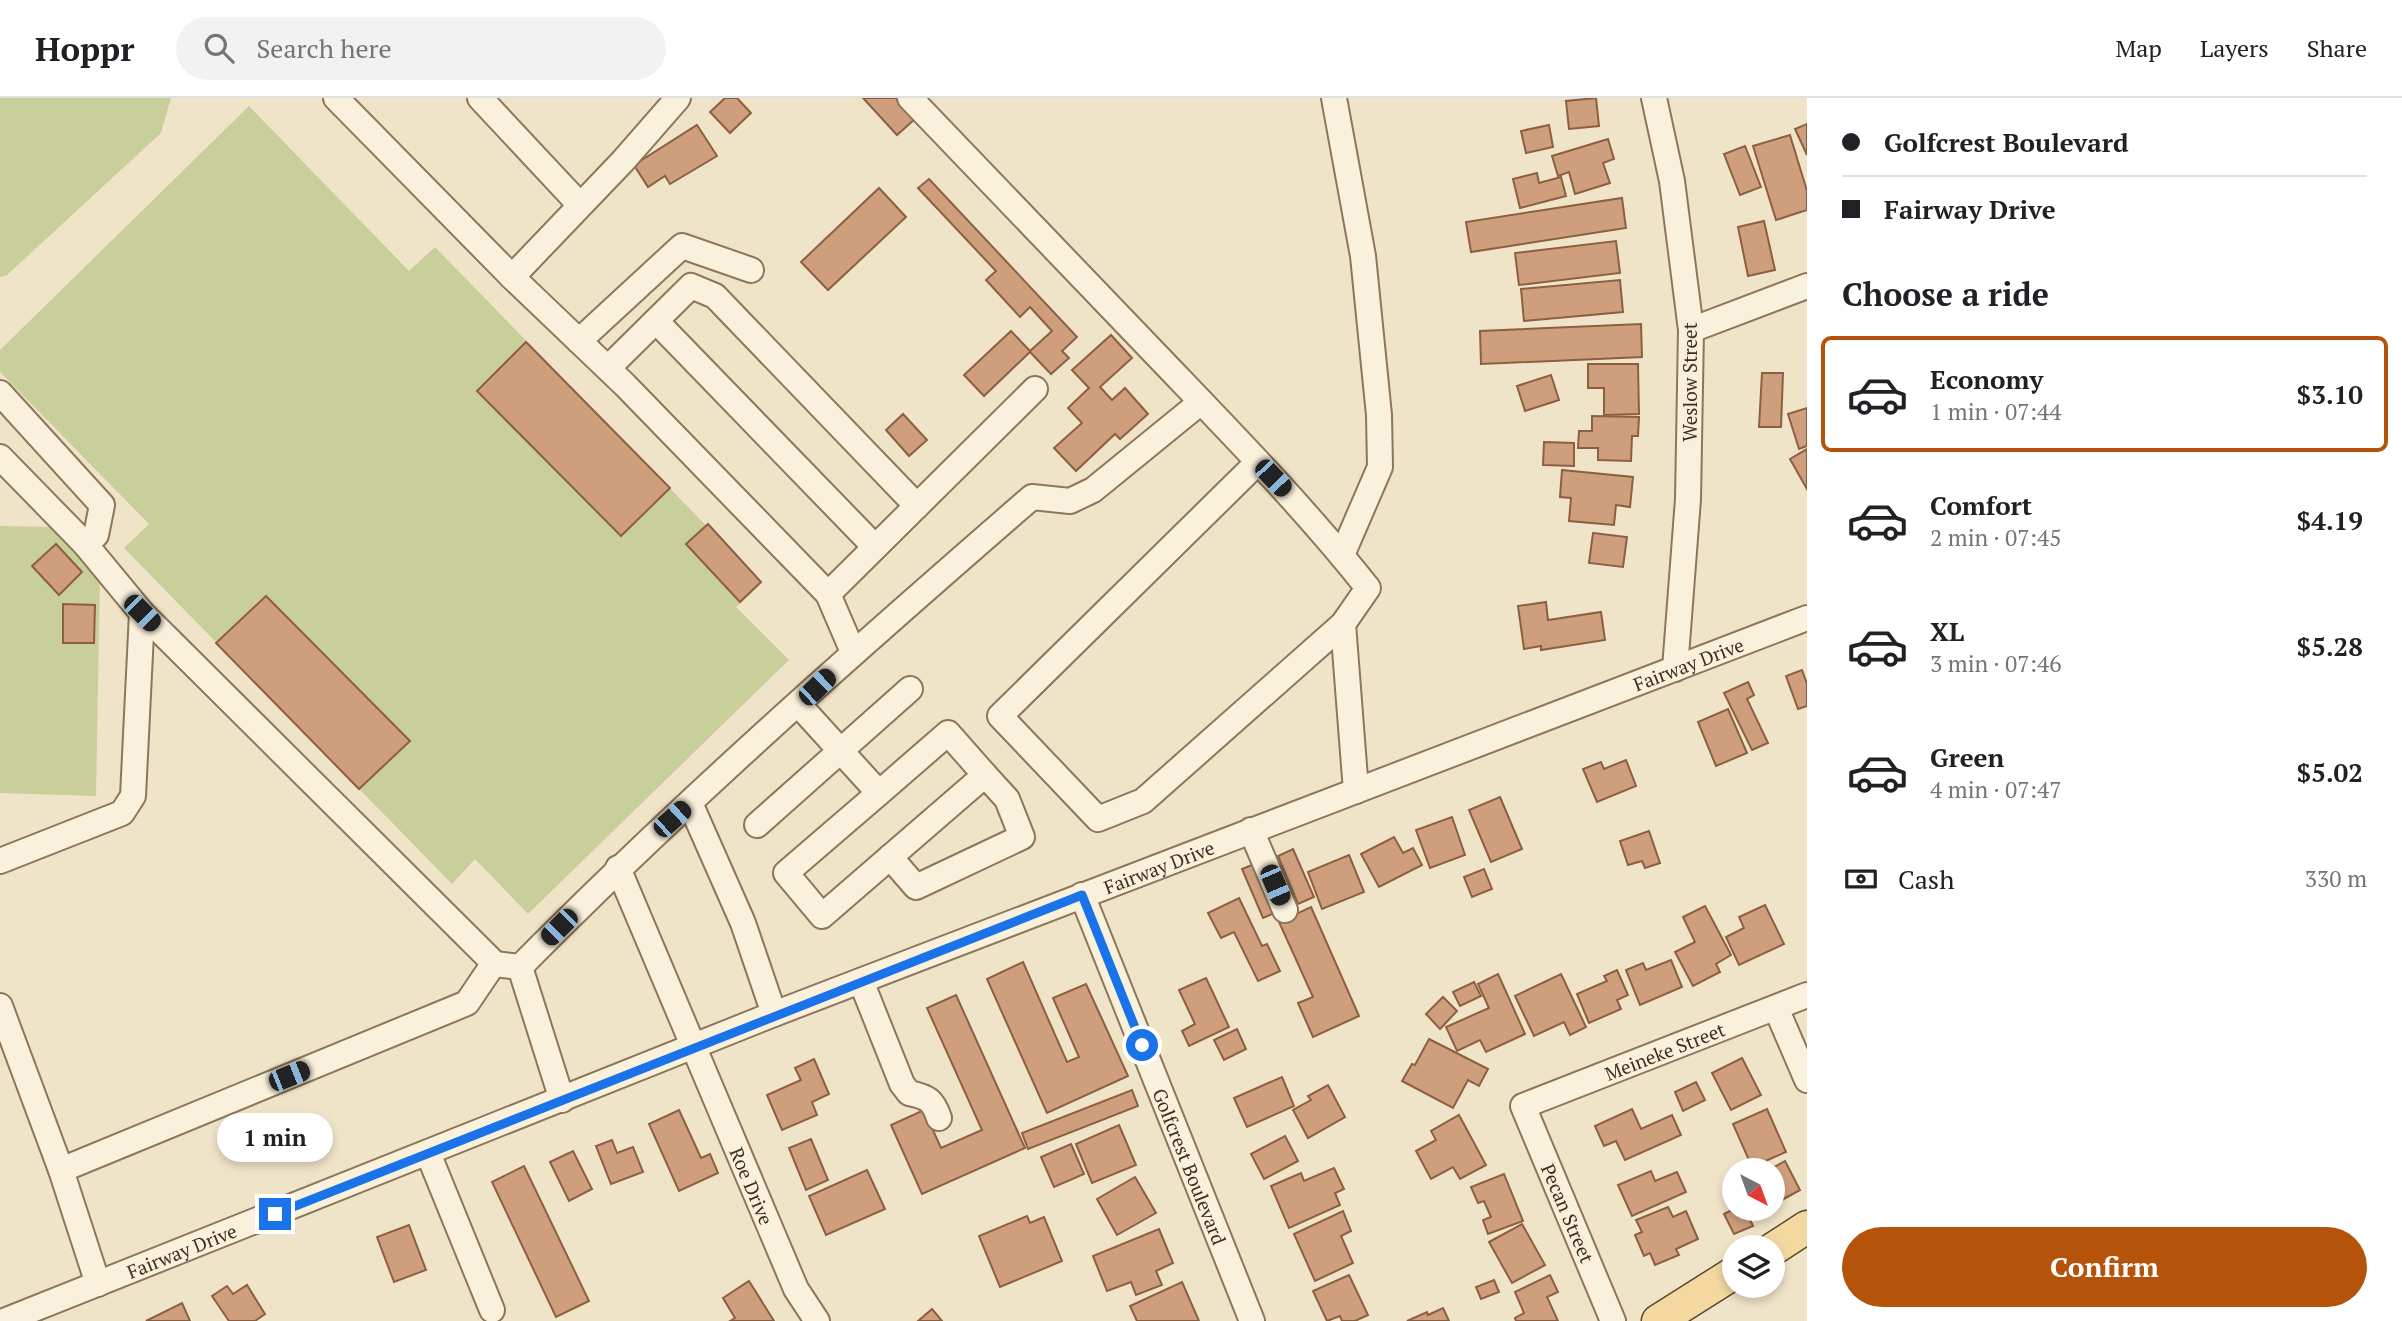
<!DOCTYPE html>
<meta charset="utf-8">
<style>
body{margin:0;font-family:"PT Serif",serif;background:#f2f2f2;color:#202124;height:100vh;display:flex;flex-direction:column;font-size:26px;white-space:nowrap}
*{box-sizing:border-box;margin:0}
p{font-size:23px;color:#757577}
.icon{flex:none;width:38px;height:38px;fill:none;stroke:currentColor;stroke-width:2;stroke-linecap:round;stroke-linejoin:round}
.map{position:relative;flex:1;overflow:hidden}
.sheet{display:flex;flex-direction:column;background:#fff;width:595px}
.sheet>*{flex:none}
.hud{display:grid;align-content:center;height:154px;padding:0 35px;background:#fff}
.needle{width:46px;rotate:139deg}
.buttons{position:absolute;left:1722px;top:1060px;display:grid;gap:14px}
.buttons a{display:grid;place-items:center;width:63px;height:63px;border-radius:50%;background:#fff;box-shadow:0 4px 10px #0003;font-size:35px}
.end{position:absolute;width:32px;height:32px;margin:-16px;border:9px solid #1a73e8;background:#fff;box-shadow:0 0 0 4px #fff}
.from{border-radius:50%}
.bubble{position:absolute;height:49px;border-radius:24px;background:#fff;box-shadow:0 4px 10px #0003;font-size:23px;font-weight:600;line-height:49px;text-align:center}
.car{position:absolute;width:21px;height:42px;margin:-21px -10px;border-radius:9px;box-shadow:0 0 5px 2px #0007;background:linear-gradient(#222 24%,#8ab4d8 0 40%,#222 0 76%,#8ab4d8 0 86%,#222 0)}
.hud b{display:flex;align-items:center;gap:24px;height:66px;font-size:26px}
.hud b+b{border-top:2px solid #e0e0e0}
.hud i{width:18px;height:18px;background:#202124}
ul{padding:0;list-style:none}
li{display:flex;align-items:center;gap:21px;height:116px;margin:0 14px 10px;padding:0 21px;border:4px solid transparent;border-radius:10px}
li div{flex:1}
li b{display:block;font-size:26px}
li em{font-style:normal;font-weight:600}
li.active{border-color:#b45309}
li>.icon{width:63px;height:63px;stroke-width:1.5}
h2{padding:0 35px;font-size:32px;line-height:84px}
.pay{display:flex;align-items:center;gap:18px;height:77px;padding:0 35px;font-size:26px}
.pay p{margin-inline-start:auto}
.primary-button{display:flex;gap:14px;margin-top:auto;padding:14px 35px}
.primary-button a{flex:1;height:80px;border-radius:42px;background:#b45309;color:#fff;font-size:28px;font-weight:600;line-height:80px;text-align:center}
header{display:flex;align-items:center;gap:42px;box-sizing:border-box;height:98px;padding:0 35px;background:#fff;border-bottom:2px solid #e0e0e0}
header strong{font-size:33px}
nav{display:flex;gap:38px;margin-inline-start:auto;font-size:24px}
.search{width:490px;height:63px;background:#f2f2f2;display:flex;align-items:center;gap:18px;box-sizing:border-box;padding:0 24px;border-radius:38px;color:#757577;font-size:26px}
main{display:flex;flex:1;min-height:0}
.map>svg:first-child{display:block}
.green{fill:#c9cf9b}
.building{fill:#cf9f7d;stroke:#8d5f41;stroke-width:2}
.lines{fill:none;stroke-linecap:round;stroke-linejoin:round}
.minor-casing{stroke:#8d765c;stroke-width:28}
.major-casing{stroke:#5b4430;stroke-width:35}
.minor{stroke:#faf1dc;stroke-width:24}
.major{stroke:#f3d9a0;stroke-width:32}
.route{stroke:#1a73e8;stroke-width:9}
.labels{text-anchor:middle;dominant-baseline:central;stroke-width:5;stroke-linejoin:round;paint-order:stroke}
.street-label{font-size:19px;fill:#3d2e20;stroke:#f7eed8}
</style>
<header>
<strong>Hoppr</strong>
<div class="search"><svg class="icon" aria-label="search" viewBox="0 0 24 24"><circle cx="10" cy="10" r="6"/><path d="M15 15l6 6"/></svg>Search here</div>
<nav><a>Map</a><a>Layers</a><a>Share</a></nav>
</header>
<main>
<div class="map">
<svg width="1807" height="1223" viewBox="0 0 1807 1223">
<rect width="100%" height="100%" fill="#f0e4c8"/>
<!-- green -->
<g class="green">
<path d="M 0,0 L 171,0 L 161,35 L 7,177 L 0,179 Z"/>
<path d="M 249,8 L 409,173 L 435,149 L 762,485 L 736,509 L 789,562 L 528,816 L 475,761 L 452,786 L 124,450 L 149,426 L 0,274 L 0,252 Z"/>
<path d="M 0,428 L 53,429 L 100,478 L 96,698 L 0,695 Z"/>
</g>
<!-- building -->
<g class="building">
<path d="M 725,0 L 737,0 L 751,15 L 730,35 L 710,14 Z"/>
<path d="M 863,0 L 896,0 L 915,21 L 897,37 Z"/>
<path d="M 1596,0 L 1599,28 L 1569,31 L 1566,3 Z"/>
<path d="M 1807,26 L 1807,57 L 1795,31 Z"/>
<path d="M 697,27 L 717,58 L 670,86 L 665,78 L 648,89 L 634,67 Z"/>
<path d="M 1549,27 L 1553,49 L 1526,55 L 1521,33 Z"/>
<path d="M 1790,37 L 1807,93 L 1807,112 L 1776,122 L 1753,48 Z"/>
<path d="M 1608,41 L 1614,61 L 1603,65 L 1610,85 L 1575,96 L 1569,74 L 1558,78 L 1552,58 Z"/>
<path d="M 1745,48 L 1761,89 L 1740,97 L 1724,56 Z"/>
<path d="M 1537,75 L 1539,85 L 1561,79 L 1566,98 L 1520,110 L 1513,81 Z"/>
<path d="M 929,81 L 1077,239 L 1062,253 L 1069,260 L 1051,276 L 1030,254 L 984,298 L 964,277 L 1011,233 L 1030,253 L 1052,233 L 1030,209 L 1020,219 L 986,182 L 996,173 L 918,90 Z"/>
<path d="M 879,90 L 906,119 L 828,192 L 801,164 Z"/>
<path d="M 1622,100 L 1626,130 L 1471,154 L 1466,124 Z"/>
<path d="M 1764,123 L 1775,172 L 1748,178 L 1738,129 Z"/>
<path d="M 1616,143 L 1620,175 L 1519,187 L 1515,155 Z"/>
<path d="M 1620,182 L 1623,214 L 1524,223 L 1521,191 Z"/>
<path d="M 1641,226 L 1642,259 L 1481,266 L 1480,233 Z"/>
<path d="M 1111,237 L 1132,260 L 1100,289 L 1112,302 L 1125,290 L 1148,316 L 1120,341 L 1115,336 L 1076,373 L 1054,350 L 1082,325 L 1068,310 L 1089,290 L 1072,272 Z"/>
<path d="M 526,244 L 670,390 L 621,438 L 477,293 Z"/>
<path d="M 1588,266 L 1638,266 L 1639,316 L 1604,317 L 1604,290 L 1588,290 Z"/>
<path d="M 1762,275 L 1783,275 L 1781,329 L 1759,329 Z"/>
<path d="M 1551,277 L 1559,302 L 1525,313 L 1517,288 Z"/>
<path d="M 1807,310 L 1807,348 L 1799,351 L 1788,316 Z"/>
<path d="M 903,316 L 927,342 L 909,358 L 886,332 Z"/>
<path d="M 1592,318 L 1639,319 L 1638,338 L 1632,338 L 1631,363 L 1598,362 L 1598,350 L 1578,350 L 1579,333 L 1592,333 Z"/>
<path d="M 1544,344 L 1574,345 L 1574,368 L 1543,367 Z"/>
<path d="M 1807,351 L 1807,391 L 1790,361 Z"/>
<path d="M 1562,372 L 1633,379 L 1630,409 L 1616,407 L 1614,427 L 1569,423 L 1571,400 L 1560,399 Z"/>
<path d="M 708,426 L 761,484 L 740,504 L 686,446 Z"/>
<path d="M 1593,435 L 1627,439 L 1623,469 L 1589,465 Z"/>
<path d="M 56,446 L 82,474 L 59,497 L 32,468 Z"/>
<path d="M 266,498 L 410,643 L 359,691 L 216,545 Z"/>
<path d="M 1546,504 L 1548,522 L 1601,514 L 1605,542 L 1541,552 L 1541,548 L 1524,551 L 1518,508 Z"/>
<path d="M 63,506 L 95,507 L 94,545 L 63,545 Z"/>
<path d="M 1802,572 L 1807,586 L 1807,608 L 1798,611 L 1786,578 Z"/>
<path d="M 1748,584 L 1754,597 L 1747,601 L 1768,645 L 1752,652 L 1724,595 Z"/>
<path d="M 1728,611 L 1747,655 L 1716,668 L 1698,624 Z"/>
<path d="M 1626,662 L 1636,688 L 1597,704 L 1583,671 L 1601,664 L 1604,671 Z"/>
<path d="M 1500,699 L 1522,751 L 1491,764 L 1469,712 Z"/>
<path d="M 1452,719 L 1465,757 L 1430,770 L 1416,732 Z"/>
<path d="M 1649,733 L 1660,765 L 1645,770 L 1642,763 L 1628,767 L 1620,743 Z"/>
<path d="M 1394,739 L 1403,755 L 1413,750 L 1422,767 L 1379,789 L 1361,756 Z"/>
<path d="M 1293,751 L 1314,799 L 1298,806 L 1278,758 Z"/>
<path d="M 1349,757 L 1364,794 L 1322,811 L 1308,774 Z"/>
<path d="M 1259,764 L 1279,813 L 1263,820 L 1242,771 Z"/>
<path d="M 1484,771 L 1492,791 L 1472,799 L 1464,779 Z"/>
<path d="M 1239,800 L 1262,848 L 1267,846 L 1280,873 L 1258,883 L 1234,834 L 1221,840 L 1208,815 Z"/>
<path d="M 1765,807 L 1784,846 L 1739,867 L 1726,839 L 1744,830 L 1739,819 Z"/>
<path d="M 1705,808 L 1731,857 L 1716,866 L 1720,874 L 1693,888 L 1675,854 L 1695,844 L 1683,819 Z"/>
<path d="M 1311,809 L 1359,918 L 1313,939 L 1298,905 L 1313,899 L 1279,824 Z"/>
<path d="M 1671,862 L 1682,889 L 1640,907 L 1626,872 L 1643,865 L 1646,872 Z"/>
<path d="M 1023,864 L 1067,964 L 1079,959 L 1053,900 L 1086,886 L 1128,978 L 1047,1015 L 987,881 Z"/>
<path d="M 1617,872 L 1628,897 L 1617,902 L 1621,911 L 1589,925 L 1577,896 L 1607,883 L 1604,878 Z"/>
<path d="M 1498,876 L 1525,936 L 1486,954 L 1480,942 L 1457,953 L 1446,929 L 1489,910 L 1478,886 Z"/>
<path d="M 1561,876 L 1586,929 L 1570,937 L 1564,924 L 1534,938 L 1515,898 Z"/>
<path d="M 1206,880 L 1229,929 L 1189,948 L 1182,933 L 1195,926 L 1179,892 Z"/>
<path d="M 1474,884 L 1481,898 L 1460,908 L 1453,894 Z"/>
<path d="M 956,897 L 1025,1050 L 922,1096 L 891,1027 L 924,1012 L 941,1050 L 982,1032 L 927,910 Z"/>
<path d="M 1443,899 L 1457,913 L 1440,931 L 1426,916 Z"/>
<path d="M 1237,931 L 1246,951 L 1224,962 L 1214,942 Z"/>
<path d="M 1429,941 L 1488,971 L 1479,988 L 1468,982 L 1453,1010 L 1402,983 L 1412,966 L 1415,967 Z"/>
<path d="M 1742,960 L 1761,997 L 1731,1012 L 1712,975 Z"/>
<path d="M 814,961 L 829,996 L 812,1004 L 817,1017 L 782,1032 L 767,997 L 801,982 L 795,970 Z"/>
<path d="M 1282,979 L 1294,1008 L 1247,1029 L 1234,1000 Z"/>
<path d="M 1696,984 L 1705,1002 L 1683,1013 L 1675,994 Z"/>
<path d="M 1328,987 L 1345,1019 L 1308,1040 L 1293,1012 L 1311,1002 L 1308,998 Z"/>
<path d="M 1132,992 L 1138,1008 L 1028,1051 L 1022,1035 Z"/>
<path d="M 1632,1011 L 1641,1031 L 1672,1017 L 1681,1037 L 1625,1062 L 1616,1043 L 1604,1048 L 1595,1028 Z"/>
<path d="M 1767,1011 L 1786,1054 L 1752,1069 L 1733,1026 Z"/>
<path d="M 679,1012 L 701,1060 L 710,1056 L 718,1075 L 679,1093 L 649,1026 Z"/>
<path d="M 1459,1017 L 1486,1067 L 1460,1081 L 1453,1069 L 1431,1081 L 1416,1053 L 1436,1042 L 1431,1033 Z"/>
<path d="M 1119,1027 L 1136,1067 L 1092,1085 L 1076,1046 Z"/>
<path d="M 1285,1038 L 1298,1063 L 1264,1081 L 1251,1056 Z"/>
<path d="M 811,1041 L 828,1082 L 806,1092 L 789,1050 Z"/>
<path d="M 612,1042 L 617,1055 L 633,1049 L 643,1074 L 611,1086 L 596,1048 Z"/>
<path d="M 1071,1046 L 1084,1076 L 1054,1089 L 1041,1059 Z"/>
<path d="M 573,1053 L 592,1091 L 569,1103 L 550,1064 Z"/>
<path d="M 1785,1063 L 1800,1092 L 1780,1103 L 1773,1089 L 1773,1073 L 1767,1073 Z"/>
<path d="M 524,1068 L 589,1203 L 556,1219 L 492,1084 Z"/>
<path d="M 1334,1070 L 1344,1091 L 1335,1095 L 1340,1107 L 1289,1130 L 1271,1088 L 1301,1075 L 1304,1083 Z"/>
<path d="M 867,1072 L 885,1111 L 826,1137 L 809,1098 Z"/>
<path d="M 1651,1073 L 1655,1083 L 1677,1074 L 1686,1094 L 1632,1118 L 1618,1087 Z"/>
<path d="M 1504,1076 L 1523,1123 L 1488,1136 L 1483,1122 L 1491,1119 L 1484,1103 L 1478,1105 L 1471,1089 Z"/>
<path d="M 1135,1079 L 1156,1115 L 1117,1137 L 1097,1101 Z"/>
<path d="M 1668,1109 L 1673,1119 L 1686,1113 L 1698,1141 L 1676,1151 L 1679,1157 L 1655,1167 L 1650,1155 L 1644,1158 L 1635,1137 L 1642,1134 L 1636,1122 Z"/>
<path d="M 1734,1111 L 1745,1111 L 1753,1128 L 1734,1136 L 1724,1116 Z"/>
<path d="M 1343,1113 L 1351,1133 L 1341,1138 L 1353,1165 L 1315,1183 L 1294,1136 Z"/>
<path d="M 1027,1118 L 1030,1125 L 1044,1119 L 1062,1163 L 1000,1189 L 979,1138 Z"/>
<path d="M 1522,1126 L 1545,1167 L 1512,1185 L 1489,1144 Z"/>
<path d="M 409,1127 L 426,1172 L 394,1184 L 377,1139 Z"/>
<path d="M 1159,1131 L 1173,1165 L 1156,1173 L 1162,1187 L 1136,1197 L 1131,1184 L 1107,1193 L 1093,1158 Z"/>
<path d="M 1349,1177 L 1368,1217 L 1355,1223 L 1342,1223 L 1340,1218 L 1327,1223 L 1313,1193 Z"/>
<path d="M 1550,1177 L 1558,1194 L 1547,1199 L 1558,1223 L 1516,1223 L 1515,1220 L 1524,1215 L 1515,1194 Z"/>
<path d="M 1494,1182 L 1499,1194 L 1481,1201 L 1476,1189 Z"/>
<path d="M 749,1183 L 774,1223 L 730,1223 L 735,1220 L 723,1200 Z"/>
<path d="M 1182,1184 L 1199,1223 L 1137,1223 L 1130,1208 Z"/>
<path d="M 247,1187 L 265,1216 L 255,1223 L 229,1223 L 212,1198 L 227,1188 L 233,1196 Z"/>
<path d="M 182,1205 L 190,1223 L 146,1223 Z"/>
<path d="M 1443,1210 L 1449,1223 L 1407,1223 L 1427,1214 L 1428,1217 Z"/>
<path d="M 932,1211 L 942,1223 L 918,1223 Z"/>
</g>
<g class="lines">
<!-- minor casing -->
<g class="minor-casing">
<g id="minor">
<path d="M 336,0 L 512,179 L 625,287 L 828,496 L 853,554"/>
<path d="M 480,0 L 580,107"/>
<path d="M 910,0 C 996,90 1082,180 1168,269 C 1237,341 1306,412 1368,490 L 1343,526 L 1143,703 L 1098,721 L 1000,618 L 1258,364"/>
<path d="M 1334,0 L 1363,158 L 1379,317 L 1380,369 L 1342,457"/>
<path d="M 1654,0 L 1672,83 L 1691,232 L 1688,401 L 1675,571"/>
<path d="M 512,179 L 623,63 L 678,0"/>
<path d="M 656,223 L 875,449"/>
<path d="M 1691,232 L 1807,188"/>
<path d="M 579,243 L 682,148 L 751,172"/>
<path d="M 608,270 L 691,188 L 715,198 L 917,408"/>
<path d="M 0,295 L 102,407 L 96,437 L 85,446"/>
<path d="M 0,359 L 85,446 L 142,515 L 495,866 L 520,869 L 562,1002"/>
<path d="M 828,496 L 1035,291"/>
<path d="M 1343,526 L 1356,693"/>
<path d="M 798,606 L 879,695 L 786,775 L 822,818 L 985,677 L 948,635 L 879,695"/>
<path d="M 690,705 L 743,825 L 774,916"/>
<path d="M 757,727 L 910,591"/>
<path d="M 1251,732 L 1285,812"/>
<path d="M 890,759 L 916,789 L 1022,739 L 1007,701 L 985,677"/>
<path d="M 0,763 L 122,715 L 133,698 L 142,515"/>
<path id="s1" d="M 618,770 L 796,1191 L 817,1223"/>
<path id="s2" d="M 1082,797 L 1252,1223"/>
<path d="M 520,869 C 683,704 857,551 1032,399 L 1070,403 L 1093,392 L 1201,304"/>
<path d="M 861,883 L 902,986 L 909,995 C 928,999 933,1002 939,1020"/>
<path d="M 0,908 L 61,1072 L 98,1186"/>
<path d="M 1776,910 L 1807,982"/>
<path d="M 428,1055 L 492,1212"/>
<path d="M 61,1072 L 467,905 L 494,865"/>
<path id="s3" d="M 4,1223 L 774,916 L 1807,520"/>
<path id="s4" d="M 1613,1223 L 1523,1008 L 1807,897"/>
</g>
</g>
<!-- major casing -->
<g class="major-casing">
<g id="major">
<path d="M 1773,1151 L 1807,1129"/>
<path d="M 1658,1223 L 1734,1175"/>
</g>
</g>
<!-- minor -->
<use href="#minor" class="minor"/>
<!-- major -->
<use href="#major" class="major"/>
</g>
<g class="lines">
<!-- route -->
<path class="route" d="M 275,1116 L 1082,797 L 1142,947"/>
</g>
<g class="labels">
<!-- street labels -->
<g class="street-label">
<text transform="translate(1689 284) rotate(-90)">Weslow Street</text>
<text stroke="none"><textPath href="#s3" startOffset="1808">Fairway Drive</textPath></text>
<text stroke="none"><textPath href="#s3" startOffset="1241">Fairway Drive</textPath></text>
<text stroke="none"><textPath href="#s4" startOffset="385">Meineke Street</textPath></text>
<text stroke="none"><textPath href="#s2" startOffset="292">Golfcrest Boulevard</textPath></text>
<text stroke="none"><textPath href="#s1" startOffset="345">Roe Drive</textPath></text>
<text transform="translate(1568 1115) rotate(67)">Pecan Street</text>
<text stroke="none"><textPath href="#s3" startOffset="191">Fairway Drive</textPath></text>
</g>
</g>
</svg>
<div class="buttons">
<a><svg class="needle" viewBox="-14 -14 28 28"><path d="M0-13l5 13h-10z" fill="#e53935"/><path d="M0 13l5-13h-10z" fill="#757577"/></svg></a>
<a><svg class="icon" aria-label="layers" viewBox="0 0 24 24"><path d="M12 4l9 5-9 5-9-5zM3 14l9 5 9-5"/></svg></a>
</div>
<i class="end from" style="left:1142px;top:947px"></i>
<i class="end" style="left:275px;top:1116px"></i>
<div class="bubble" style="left:217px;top:1015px;width:116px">1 min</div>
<i class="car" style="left:1273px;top:380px;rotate:136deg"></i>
<i class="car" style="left:142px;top:515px;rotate:135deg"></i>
<i class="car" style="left:817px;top:589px;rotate:46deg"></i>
<i class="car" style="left:672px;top:721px;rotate:48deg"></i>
<i class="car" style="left:1275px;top:787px;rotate:157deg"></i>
<i class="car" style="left:559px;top:829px;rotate:225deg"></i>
<i class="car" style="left:289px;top:978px;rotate:68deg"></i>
</div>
<section class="sheet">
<div class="hud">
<b><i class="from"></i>Golfcrest Boulevard</b>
<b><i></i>Fairway Drive</b>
</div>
<h2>Choose a ride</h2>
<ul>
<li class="active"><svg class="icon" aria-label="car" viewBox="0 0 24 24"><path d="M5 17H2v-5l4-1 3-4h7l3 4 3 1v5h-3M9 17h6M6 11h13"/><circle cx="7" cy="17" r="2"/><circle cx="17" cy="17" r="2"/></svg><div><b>Economy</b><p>1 min · 07:44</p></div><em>$3.10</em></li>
<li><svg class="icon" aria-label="car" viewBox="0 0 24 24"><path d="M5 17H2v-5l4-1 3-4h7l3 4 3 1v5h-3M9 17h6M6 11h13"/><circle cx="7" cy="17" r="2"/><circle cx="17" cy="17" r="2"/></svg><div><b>Comfort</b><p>2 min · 07:45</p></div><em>$4.19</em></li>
<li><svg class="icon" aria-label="car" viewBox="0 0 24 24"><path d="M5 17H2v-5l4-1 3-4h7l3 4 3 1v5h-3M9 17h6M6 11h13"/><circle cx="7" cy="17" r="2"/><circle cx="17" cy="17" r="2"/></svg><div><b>XL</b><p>3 min · 07:46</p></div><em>$5.28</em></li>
<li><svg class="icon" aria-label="car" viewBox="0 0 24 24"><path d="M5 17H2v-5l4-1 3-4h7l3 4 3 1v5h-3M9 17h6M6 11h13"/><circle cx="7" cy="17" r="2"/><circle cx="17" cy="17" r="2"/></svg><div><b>Green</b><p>4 min · 07:47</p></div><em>$5.02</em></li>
</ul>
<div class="pay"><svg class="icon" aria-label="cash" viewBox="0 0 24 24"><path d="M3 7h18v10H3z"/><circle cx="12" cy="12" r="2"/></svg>Cash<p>330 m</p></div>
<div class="primary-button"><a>Confirm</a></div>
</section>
</main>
